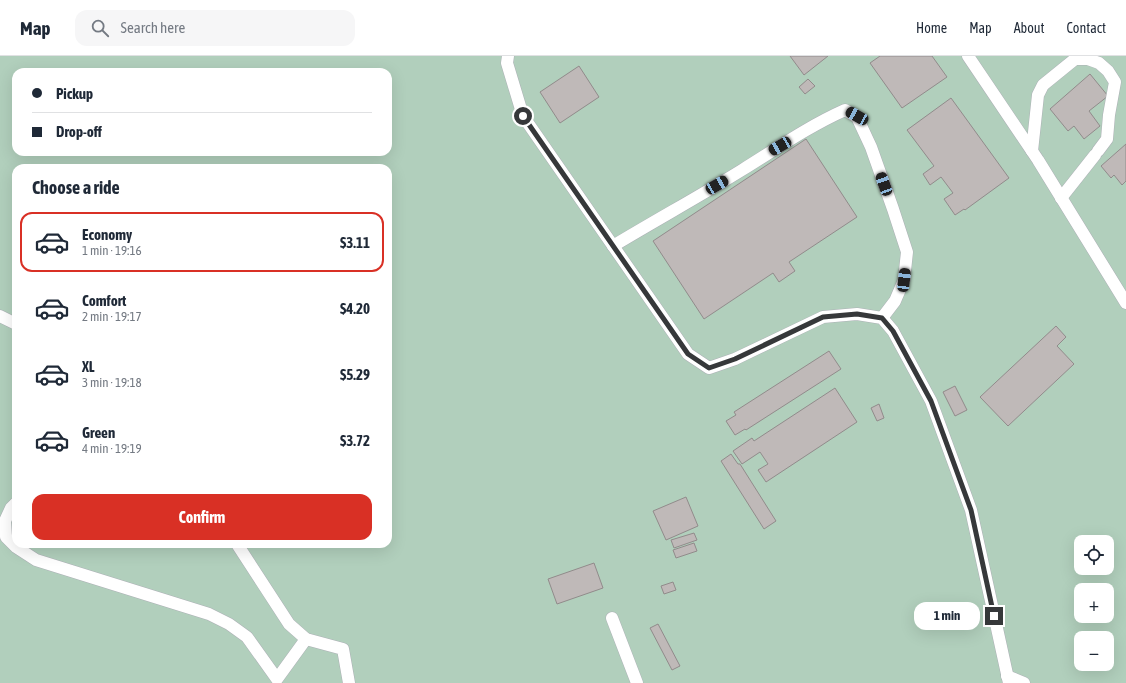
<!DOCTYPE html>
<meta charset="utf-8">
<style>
body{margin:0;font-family:"Asap Condensed",sans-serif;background:#f6f6f7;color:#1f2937;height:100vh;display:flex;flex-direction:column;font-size:15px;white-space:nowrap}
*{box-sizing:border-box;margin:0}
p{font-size:13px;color:#747a83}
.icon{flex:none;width:22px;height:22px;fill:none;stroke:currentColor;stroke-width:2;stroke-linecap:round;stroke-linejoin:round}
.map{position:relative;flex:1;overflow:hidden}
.panel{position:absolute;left:12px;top:108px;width:380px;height:384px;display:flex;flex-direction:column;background:#fff;border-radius:12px;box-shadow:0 4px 16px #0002}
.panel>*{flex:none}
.top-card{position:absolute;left:12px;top:12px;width:380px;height:88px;border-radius:12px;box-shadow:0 4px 16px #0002;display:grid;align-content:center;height:88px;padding:0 20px;background:#fff}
.tools{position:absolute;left:1074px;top:479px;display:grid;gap:8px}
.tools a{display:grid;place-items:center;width:40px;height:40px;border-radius:8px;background:#fff;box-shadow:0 4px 16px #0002;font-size:20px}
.end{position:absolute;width:18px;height:18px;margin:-9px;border:5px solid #36383a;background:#fff;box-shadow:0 0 0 2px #fff}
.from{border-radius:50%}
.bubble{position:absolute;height:28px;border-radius:12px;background:#fff;box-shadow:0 4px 16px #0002;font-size:13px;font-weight:700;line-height:28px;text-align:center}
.car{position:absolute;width:12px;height:24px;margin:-12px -6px;border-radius:5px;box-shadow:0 0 3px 1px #0007;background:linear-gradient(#222 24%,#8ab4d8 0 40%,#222 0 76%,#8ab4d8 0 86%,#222 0)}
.top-card b{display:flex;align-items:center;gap:14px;height:38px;font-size:15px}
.top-card b+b{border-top:1px solid #e0e1e3}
.top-card i{width:10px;height:10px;background:#1f2937}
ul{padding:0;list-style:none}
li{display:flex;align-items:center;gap:12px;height:60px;margin:0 8px 6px;padding:0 12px;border:2px solid transparent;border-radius:12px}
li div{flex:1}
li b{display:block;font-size:15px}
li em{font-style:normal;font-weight:700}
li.active{border-color:#d93025}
li>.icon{width:36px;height:36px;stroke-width:1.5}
h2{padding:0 20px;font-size:18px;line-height:48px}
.button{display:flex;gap:8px;margin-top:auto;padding:8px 20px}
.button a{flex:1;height:46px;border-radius:12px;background:#d93025;color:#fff;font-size:16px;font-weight:700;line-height:46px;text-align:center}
header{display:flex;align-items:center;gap:24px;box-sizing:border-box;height:56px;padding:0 20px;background:#fff;border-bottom:1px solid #e0e1e3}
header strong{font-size:19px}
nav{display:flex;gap:22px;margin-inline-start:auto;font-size:14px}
.search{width:280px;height:36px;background:#f6f6f7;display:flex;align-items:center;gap:10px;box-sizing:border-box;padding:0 14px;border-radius:12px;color:#747a83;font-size:15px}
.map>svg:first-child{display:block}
.green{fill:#b1cfbc;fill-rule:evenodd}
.building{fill:#bfb9b8;stroke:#918b8b}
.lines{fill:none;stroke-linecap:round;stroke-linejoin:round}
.service-casing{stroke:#adb1b6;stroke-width:13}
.service{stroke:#fff;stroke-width:12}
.route{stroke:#36383a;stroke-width:5}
</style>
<header>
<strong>Map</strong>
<div class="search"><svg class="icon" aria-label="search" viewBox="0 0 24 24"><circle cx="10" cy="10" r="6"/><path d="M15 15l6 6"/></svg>Search here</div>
<nav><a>Home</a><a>Map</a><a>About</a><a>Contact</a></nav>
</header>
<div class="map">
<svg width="1126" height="627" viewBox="0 0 1126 627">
<rect width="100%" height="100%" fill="#e7ebf0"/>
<!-- green -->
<path class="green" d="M 0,0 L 1126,0 L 1126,627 L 0,627 ZM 16,16 L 388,16 L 388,96 L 16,96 ZM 16,112 L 388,112 L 388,488 L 16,488 ZM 1081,486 L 1107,486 L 1107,512 L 1081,512 ZM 1081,534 L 1107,534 L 1107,560 L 1081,560 ZM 1081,582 L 1107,582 L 1107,608 L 1081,608 Z"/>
<!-- building -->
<g class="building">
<path d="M 790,0 L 828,0 L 804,19 Z"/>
<path d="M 880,0 L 932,0 L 947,21 L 902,52 L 870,7 Z"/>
<path d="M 579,10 L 599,41 L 560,67 L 540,36 Z"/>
<path d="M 1090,18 L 1108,40 L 1089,55 L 1100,70 L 1084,83 L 1074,70 L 1068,75 L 1050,53 Z"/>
<path d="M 808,23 L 815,30 L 805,38 L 799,31 Z"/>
<path d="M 951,42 L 1009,122 L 965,154 L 964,153 L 955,159 L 944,143 L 953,137 L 941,121 L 930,129 L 923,118 L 934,110 L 907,74 Z"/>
<path d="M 806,83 L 857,161 L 789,206 L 795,215 L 779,226 L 773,217 L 704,263 L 653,185 Z"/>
<path d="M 1126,88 L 1126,125 L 1122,129 L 1114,119 L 1111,122 L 1101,110 Z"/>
<path d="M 1056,270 L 1066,281 L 1057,290 L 1074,308 L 1008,370 L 980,341 Z"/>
<path d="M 829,295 L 841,313 L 746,374 L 745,373 L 735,379 L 726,365 L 736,359 L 734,356 Z"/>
<path d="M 955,330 L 967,354 L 955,360 L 943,336 Z"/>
<path d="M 835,332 L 857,366 L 766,426 L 758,414 L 768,408 L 760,396 L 742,408 L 733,395 L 752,382 L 754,385 Z"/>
<path d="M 879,348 L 884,362 L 877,365 L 871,352 Z"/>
<path d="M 731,398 L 738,408 L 740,408 L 776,465 L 764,473 L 721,405 Z"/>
<path d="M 686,441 L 698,470 L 666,484 L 653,455 Z"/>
<path d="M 694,477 L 697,484 L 674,492 L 671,484 Z"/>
<path d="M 694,487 L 697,495 L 676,502 L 673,494 Z"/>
<path d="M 594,507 L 603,532 L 557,548 L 548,523 Z"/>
<path d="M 673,526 L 676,534 L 664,538 L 661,530 Z"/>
<path d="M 658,568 L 680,610 L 672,614 L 650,572 Z"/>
</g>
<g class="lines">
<!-- service casing -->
<g class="service-casing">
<g id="service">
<path d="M 508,0 L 507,7 L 523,60 L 688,298 L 709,312 L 735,303 L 823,261 L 857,258 L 882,262 L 893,275 L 931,345 L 971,454 L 1009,627"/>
<path d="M 968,0 L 1038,104 L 1126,247"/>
<path d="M 1032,95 L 1038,39 L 1043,29 L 1075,3 L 1088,3 L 1099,7 L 1108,15 L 1115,26 L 1109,59 L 1107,83 L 1098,95"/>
<path d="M 1061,142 L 1095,99"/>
<path d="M 613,190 C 656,164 700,140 742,114 C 776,93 809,70 845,54 L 857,61 L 871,91 L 893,153 L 907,196 L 904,224 L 895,245 L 882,262"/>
<path d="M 0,260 L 16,268"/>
<path d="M 16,447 L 11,452 L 5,465 L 6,481 L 16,491 L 36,504 L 209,558 L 229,568 L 247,581 L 277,623 L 306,583"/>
<path d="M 237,488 L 289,568 L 306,583 L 343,593 L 349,627"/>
<path d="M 612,562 L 637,627"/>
<path d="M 1007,620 L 1024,627"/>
</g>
</g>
<!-- service -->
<use href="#service" class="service"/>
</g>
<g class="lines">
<!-- route -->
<path class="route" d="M 523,60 L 688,298 L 709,312 L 735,303 L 823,261 L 857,258 L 882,262 L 893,275 L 931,345 L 971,454 L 994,560"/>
</g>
</svg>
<div class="tools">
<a><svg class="icon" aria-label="locate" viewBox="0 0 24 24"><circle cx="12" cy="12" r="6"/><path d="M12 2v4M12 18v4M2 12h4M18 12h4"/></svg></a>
<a>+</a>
<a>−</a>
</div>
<i class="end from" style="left:523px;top:60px"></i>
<i class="end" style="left:994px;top:560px"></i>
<div class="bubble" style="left:914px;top:546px;width:66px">1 min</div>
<i class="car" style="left:857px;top:60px;rotate:299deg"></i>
<i class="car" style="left:780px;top:90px;rotate:240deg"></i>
<i class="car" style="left:884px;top:128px;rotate:340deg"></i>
<i class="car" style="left:717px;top:129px;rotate:60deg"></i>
<i class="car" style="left:904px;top:224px;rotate:7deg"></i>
<div class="top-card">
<b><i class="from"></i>Pickup</b>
<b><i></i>Drop-off</b>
</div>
<section class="panel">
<h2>Choose a ride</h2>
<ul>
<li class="active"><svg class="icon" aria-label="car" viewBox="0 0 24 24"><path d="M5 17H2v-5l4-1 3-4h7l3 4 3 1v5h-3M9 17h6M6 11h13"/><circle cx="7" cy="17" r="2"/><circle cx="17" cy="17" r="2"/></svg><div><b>Economy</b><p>1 min · 19:16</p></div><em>$3.11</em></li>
<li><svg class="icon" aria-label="car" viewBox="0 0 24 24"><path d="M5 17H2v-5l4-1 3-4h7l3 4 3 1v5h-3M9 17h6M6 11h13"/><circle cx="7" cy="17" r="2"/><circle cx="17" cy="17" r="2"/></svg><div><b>Comfort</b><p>2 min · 19:17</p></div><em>$4.20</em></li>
<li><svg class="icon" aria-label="car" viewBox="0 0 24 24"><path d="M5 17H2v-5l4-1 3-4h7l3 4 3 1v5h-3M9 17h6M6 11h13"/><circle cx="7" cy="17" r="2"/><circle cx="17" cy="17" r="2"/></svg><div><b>XL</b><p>3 min · 19:18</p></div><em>$5.29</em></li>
<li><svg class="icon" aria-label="car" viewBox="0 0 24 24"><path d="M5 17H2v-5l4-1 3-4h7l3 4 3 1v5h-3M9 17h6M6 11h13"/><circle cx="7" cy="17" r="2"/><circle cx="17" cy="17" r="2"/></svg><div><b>Green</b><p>4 min · 19:19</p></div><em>$3.72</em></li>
</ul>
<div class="button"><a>Confirm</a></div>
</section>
</div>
